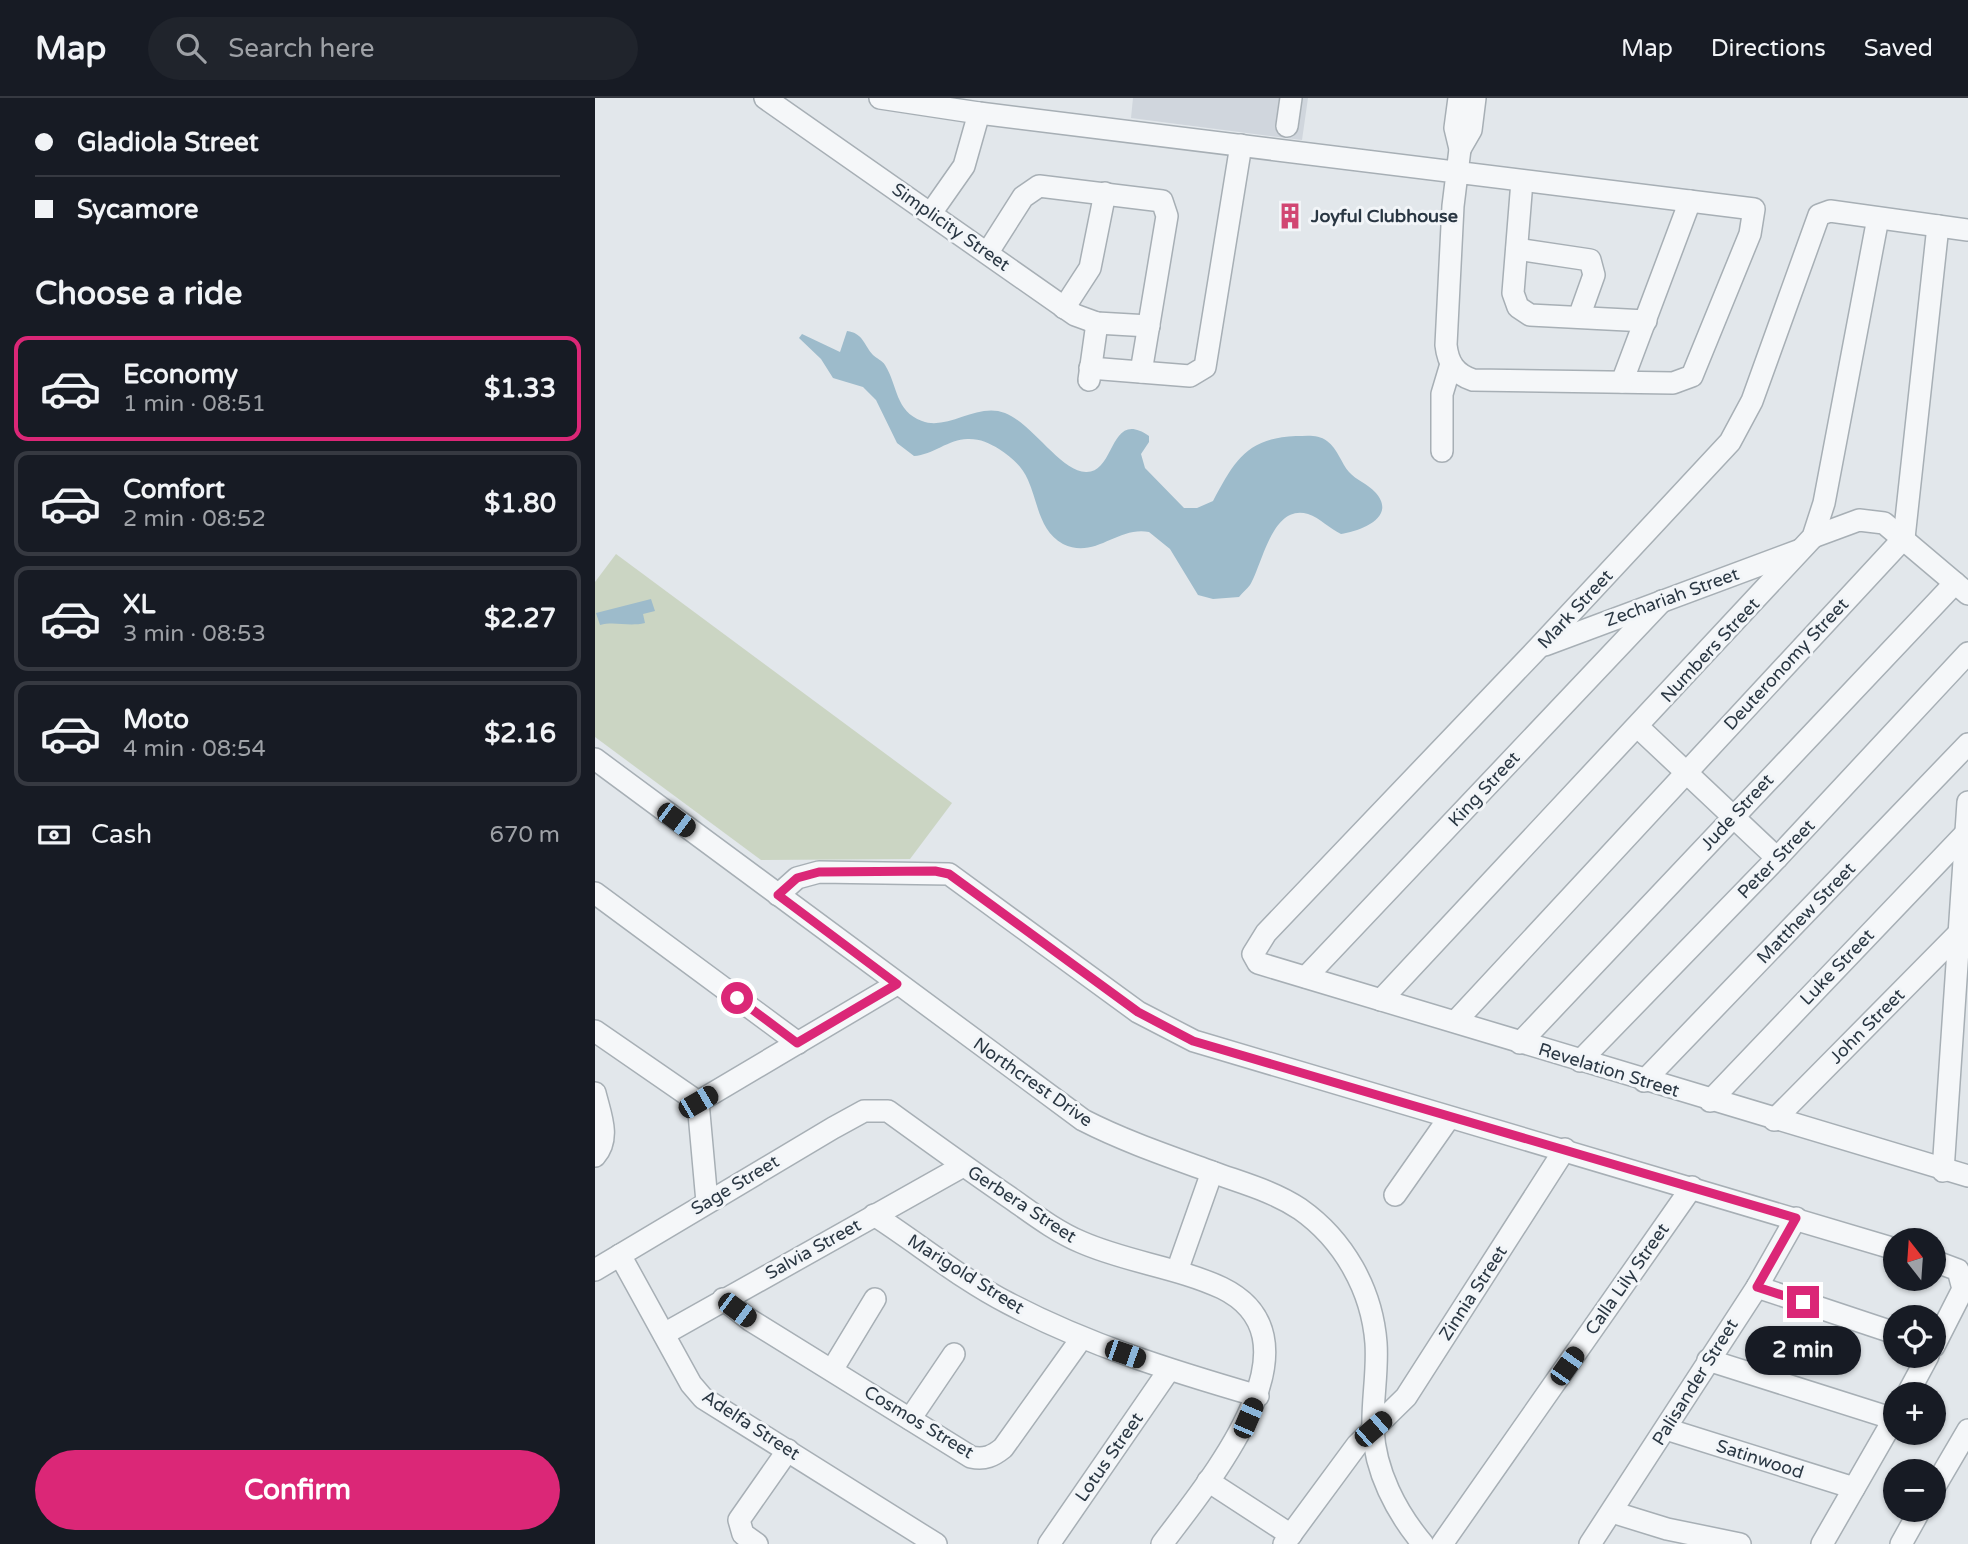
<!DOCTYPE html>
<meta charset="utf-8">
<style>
body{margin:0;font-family:"Varela Round",sans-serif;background:#20242c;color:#f1f3f6;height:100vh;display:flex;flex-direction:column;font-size:26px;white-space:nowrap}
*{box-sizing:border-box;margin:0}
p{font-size:23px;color:#9ea1a6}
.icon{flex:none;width:38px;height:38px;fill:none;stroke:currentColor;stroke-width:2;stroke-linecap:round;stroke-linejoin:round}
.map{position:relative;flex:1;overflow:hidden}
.details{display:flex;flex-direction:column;background:#171b24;width:595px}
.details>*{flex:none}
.guide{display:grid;align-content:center;height:154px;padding:0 35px;background:#171b24}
.needle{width:46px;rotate:343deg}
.controls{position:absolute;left:1288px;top:1130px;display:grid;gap:14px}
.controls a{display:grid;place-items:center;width:63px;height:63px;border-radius:50%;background:#171b24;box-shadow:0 2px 5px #0004;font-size:35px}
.end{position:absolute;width:32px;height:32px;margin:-16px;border:9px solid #db2777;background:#fff;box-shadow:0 0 0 4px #fff}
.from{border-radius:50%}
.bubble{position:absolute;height:49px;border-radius:24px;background:#171b24;box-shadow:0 2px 5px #0004;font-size:23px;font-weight:700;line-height:49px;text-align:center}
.car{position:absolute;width:21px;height:42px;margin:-21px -10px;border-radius:9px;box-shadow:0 0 5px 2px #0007;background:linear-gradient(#222 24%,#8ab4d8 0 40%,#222 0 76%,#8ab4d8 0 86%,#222 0)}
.guide b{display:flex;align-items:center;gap:24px;height:66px;font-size:26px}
.guide b+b{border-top:2px solid #363941}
.guide i{width:18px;height:18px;background:#f1f3f6}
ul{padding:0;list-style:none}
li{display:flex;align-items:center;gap:21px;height:105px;margin:0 14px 10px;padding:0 21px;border:4px solid #363941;border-radius:14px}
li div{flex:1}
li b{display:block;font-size:26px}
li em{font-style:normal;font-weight:700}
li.active{border-color:#db2777}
li>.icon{width:63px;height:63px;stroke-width:1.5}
h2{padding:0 35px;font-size:32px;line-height:84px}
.pay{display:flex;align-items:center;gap:18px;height:77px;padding:0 35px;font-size:26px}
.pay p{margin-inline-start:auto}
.button{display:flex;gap:14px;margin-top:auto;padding:14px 35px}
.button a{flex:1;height:80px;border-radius:42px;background:#db2777;color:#fff;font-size:28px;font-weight:700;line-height:80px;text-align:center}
header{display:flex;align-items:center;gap:42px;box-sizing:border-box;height:98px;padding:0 35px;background:#171b24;border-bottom:2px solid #363941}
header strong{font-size:33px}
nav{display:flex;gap:38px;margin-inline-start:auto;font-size:24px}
.search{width:490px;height:63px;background:#20242c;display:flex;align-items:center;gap:18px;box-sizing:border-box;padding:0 24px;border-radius:38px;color:#9ea1a6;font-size:26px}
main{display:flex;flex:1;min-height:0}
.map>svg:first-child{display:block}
.built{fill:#d0d6dd}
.green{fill:#cbd5c3}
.water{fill:#9dbbcb}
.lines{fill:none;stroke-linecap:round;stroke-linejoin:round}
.minor-casing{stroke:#a7afb5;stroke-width:24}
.minor{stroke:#f5f7f9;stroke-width:21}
.route{stroke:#db2777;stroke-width:9}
.labels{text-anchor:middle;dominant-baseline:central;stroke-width:6;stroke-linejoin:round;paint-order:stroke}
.poi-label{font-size:18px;font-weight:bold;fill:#2a3743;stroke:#f2f5f8;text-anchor:start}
.street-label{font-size:18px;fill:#2a3743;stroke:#f2f5f8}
</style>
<header>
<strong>Map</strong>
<div class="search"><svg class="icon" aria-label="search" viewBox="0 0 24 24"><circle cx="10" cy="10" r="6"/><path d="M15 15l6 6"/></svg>Search here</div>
<nav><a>Map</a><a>Directions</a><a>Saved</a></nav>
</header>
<main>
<section class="details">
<div class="guide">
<b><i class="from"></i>Gladiola Street</b>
<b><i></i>Sycamore</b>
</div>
<h2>Choose a ride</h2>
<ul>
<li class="active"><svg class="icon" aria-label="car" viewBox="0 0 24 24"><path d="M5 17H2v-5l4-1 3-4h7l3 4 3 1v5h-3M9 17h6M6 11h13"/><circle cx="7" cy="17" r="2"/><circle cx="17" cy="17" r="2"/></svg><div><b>Economy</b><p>1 min · 08:51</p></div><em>$1.33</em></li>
<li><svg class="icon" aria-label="car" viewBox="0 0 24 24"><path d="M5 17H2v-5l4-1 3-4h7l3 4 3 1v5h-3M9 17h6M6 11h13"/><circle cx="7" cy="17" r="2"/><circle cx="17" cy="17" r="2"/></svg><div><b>Comfort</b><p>2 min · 08:52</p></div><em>$1.80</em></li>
<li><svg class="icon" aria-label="car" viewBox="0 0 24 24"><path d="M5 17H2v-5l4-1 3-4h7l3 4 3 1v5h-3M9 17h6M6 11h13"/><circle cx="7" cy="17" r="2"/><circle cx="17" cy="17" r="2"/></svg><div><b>XL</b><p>3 min · 08:53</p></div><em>$2.27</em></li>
<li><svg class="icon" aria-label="car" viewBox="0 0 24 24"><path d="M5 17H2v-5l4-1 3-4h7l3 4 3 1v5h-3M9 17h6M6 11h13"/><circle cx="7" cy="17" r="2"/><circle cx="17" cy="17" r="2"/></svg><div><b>Moto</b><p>4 min · 08:54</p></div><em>$2.16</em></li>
</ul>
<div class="pay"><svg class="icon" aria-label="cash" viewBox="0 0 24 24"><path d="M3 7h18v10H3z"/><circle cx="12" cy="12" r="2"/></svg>Cash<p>670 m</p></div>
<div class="button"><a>Confirm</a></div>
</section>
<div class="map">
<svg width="1373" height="1446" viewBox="0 0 1373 1446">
<rect width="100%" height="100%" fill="#e2e7eb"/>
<!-- built -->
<path class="built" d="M 538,0 L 713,0 L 707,42 L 536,20 Z"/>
<!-- green -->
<path class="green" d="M 21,456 L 357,705 L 315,761 L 166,762 L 0,639 L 0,484 Z"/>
<!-- water -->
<g class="water">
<path d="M 252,233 C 268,235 269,247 278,257 C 282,261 287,262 290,267 C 303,288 300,313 327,323 C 353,333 382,304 410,315 C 438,326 465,373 491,374 C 521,375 514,310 554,338 L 554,344 L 546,356 L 550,370 L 589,410 L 602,410 L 618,403 C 639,364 651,340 701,338 C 712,338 723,336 732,343 C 743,351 746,365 754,374 C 761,382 773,386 780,394 C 803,419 766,433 746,436 C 735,431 725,420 713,416 C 677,405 667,468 655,487 C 652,491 647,495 644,499 L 618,501 L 603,497 L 575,451 L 554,434 C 522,428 500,462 468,446 C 444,433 443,404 433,382 C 427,368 416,359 404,351 C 394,345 386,341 374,341 C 355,340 338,357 319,358 L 302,345 L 281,302 L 268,289 L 238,280 L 226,261 L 204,240 L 207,236 L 245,254 Z"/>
<path d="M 56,501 L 60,513 L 48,516 L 50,525 C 33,529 20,523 5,527 L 1,515 Z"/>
</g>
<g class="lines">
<!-- minor casing -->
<g class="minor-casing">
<g id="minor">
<path d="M 170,0 L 480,217 L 502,225 L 554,228"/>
<path d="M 285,0 L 384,15 L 1159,111 L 1155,136 L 1097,278 L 1078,285 L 878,282 C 860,276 853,265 851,247 L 858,108 L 865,51 L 860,30 L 864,0"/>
<path d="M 692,28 L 696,0"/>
<path d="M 865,51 L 876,32 L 880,0"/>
<path d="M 927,83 L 918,195 L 923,209 L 935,217 L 1051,223"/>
<path d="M 336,115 L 369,68 L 384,15"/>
<path d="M 1373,132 L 1235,113 L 1224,117 L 1157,303 L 1135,344 L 944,549 L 671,835 L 658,856 L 663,865 L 1373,1078"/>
<path d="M 922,151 L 995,162 L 999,177 L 984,219"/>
<path d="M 393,154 L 428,99 L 444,88 L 567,103 L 572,118 L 546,274"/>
<path d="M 469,210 L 495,170 L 510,95"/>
<path d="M 495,270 L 595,278 L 610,269 L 646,47"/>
<path d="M 494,282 L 502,225"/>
<path d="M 1027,284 L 1095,103"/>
<path d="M 847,353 L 847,296 L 856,266"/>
<path d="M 1218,439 L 1264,422 L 1289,425 L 1373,496"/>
<path d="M 950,547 L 1205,452"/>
<path d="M 1043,629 L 1182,760"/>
<path d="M 0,661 L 488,1022 C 529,1043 573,1058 617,1074 C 647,1085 678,1093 705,1111 C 749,1142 777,1192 781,1245 C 783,1274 777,1302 778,1331 C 780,1373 801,1414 828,1446"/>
<path d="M 0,795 L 203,945"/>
<path d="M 183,797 L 202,780 L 224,774 L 354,776 L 543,914 L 599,943 L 1300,1151"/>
<path d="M 711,879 L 1067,503"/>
<path d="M 786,902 L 1218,439 L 1229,405 L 1283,120"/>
<path d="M 861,923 L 1309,440 L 1343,128"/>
<path d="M 0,933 L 103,1004"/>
<path d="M 925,945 L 1360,485"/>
<path d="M 985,963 L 1182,760 L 1373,555"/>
<path d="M 1049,983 L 1373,646"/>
<path d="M 0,995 C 5,1016 16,1040 0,1058"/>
<path d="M 1115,1003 L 1370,736"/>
<path d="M 103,1004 L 302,886"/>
<path d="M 103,1004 L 112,1104"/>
<path d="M 1179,1022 L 1365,834"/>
<path d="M 1348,1073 L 1373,704"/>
<path d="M 800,1097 L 854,1020"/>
<path d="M 279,1117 C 324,1146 366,1181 413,1205 C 493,1247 577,1273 663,1298"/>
<path d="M 25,1157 L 96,1286 L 108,1300 L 341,1446"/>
<path d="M 1339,1163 L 1363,1172 L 1368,1191 L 1339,1248"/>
<path d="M 0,1172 L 238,1030 L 269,1013 L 293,1013 C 333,1042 373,1071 414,1099 C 437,1115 460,1133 486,1144 C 531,1164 582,1169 627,1190 C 735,1243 609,1389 567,1446"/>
<path d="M 582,1173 L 617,1074"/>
<path d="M 1162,1189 L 1300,1235"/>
<path d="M 128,1201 L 155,1222 L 376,1359 C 390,1362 398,1358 408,1350 L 486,1241"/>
<path d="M 69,1236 L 368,1068"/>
<path d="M 1113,1262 L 1299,1321"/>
<path d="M 237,1272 L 280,1201"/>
<path d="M 1312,1297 L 1333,1258"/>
<path d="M 315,1321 L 359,1256"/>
<path d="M 1071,1331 L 1259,1390"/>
<path d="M 613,1383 L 696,1437"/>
<path d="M 1339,1390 L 1373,1332"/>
<path d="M 1017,1414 L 1072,1431 L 1145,1446"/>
<path d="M 162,1446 L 148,1436 L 144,1422 L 193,1352"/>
<path d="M 454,1446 L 574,1272"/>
<path d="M 689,1446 L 762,1347 L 811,1299 L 970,1051"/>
<path d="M 847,1446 L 1097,1089"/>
<path d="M 995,1446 L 1162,1189 L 1201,1120"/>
<path d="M 1227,1446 L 1300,1319"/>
<path d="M 1306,1446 L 1325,1412"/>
</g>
</g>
<!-- minor -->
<use href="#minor" class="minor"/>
</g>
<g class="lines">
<!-- route -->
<path class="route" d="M 142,900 L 202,945 L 302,886 L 183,797 L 202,780 L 224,774 L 340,773 L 354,776 L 543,914 L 598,943 L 1201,1120 L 1162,1189 L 1208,1204"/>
</g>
<!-- icons -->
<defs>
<g id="building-bare" transform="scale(2.1)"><path d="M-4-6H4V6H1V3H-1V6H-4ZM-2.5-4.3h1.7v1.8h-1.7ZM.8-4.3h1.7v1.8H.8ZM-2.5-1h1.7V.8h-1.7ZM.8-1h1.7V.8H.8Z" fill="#d14672" stroke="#f2f5f8" stroke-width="2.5" paint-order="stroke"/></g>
</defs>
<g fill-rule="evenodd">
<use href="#building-bare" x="695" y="118"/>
</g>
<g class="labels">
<!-- poi labels -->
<g class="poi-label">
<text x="716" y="118">Joyful Clubhouse</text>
</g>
<!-- street labels -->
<g class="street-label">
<text transform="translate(356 129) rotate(35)">Simplicity Street</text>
<text transform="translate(1077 499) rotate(-20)">Zechariah Street</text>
<text transform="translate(980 511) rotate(-47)">Mark Street</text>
<text transform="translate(1115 552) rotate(-47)">Numbers Street</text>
<text transform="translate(1191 566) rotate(-47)">Deuteronomy Street</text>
<text transform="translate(889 691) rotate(-47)">King Street</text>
<text transform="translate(1142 714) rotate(-47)">Jude Street</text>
<text transform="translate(1181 761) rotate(-46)">Peter Street</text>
<text transform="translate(1211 815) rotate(-46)">Matthew Street</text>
<text transform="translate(1242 869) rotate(-46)">Luke Street</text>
<text transform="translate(1272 928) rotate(-45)">John Street</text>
<text transform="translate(1014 972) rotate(17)">Revelation Street</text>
<text transform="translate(438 984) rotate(35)">Northcrest Drive</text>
<text transform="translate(140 1087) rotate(-31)">Sage Street</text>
<text transform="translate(427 1106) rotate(33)">Gerbera Street</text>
<text transform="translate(218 1151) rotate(-29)">Salvia Street</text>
<text transform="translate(371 1176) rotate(32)">Marigold Street</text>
<text transform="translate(1032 1181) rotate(-55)">Calla Lily Street</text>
<text transform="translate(878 1195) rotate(-57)">Zinnia Street</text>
<text transform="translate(1100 1284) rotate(-58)">Palisander Street</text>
<text transform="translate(324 1324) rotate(31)">Cosmos Street</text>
<text transform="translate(156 1327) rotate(33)">Adelfa Street</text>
<text transform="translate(514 1359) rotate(-55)">Lotus Street</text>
<text transform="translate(1165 1361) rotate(18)">Satinwood</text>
</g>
</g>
</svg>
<div class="controls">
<a><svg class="needle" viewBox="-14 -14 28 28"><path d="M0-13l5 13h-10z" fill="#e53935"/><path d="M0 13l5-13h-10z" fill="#9ea1a6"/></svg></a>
<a><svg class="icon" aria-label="locate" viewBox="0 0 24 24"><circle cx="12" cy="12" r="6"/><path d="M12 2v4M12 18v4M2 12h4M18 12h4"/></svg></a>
<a>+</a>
<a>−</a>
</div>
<i class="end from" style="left:142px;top:900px"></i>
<i class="end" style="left:1208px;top:1204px"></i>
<div class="bubble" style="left:1150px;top:1228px;width:116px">2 min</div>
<i class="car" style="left:81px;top:722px;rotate:127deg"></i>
<i class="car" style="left:103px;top:1004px;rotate:60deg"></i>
<i class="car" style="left:142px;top:1212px;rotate:127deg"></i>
<i class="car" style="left:530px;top:1256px;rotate:109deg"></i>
<i class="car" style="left:972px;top:1268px;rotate:35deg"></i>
<i class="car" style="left:653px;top:1320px;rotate:23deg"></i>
<i class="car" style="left:778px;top:1331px;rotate:49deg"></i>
</div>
</main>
